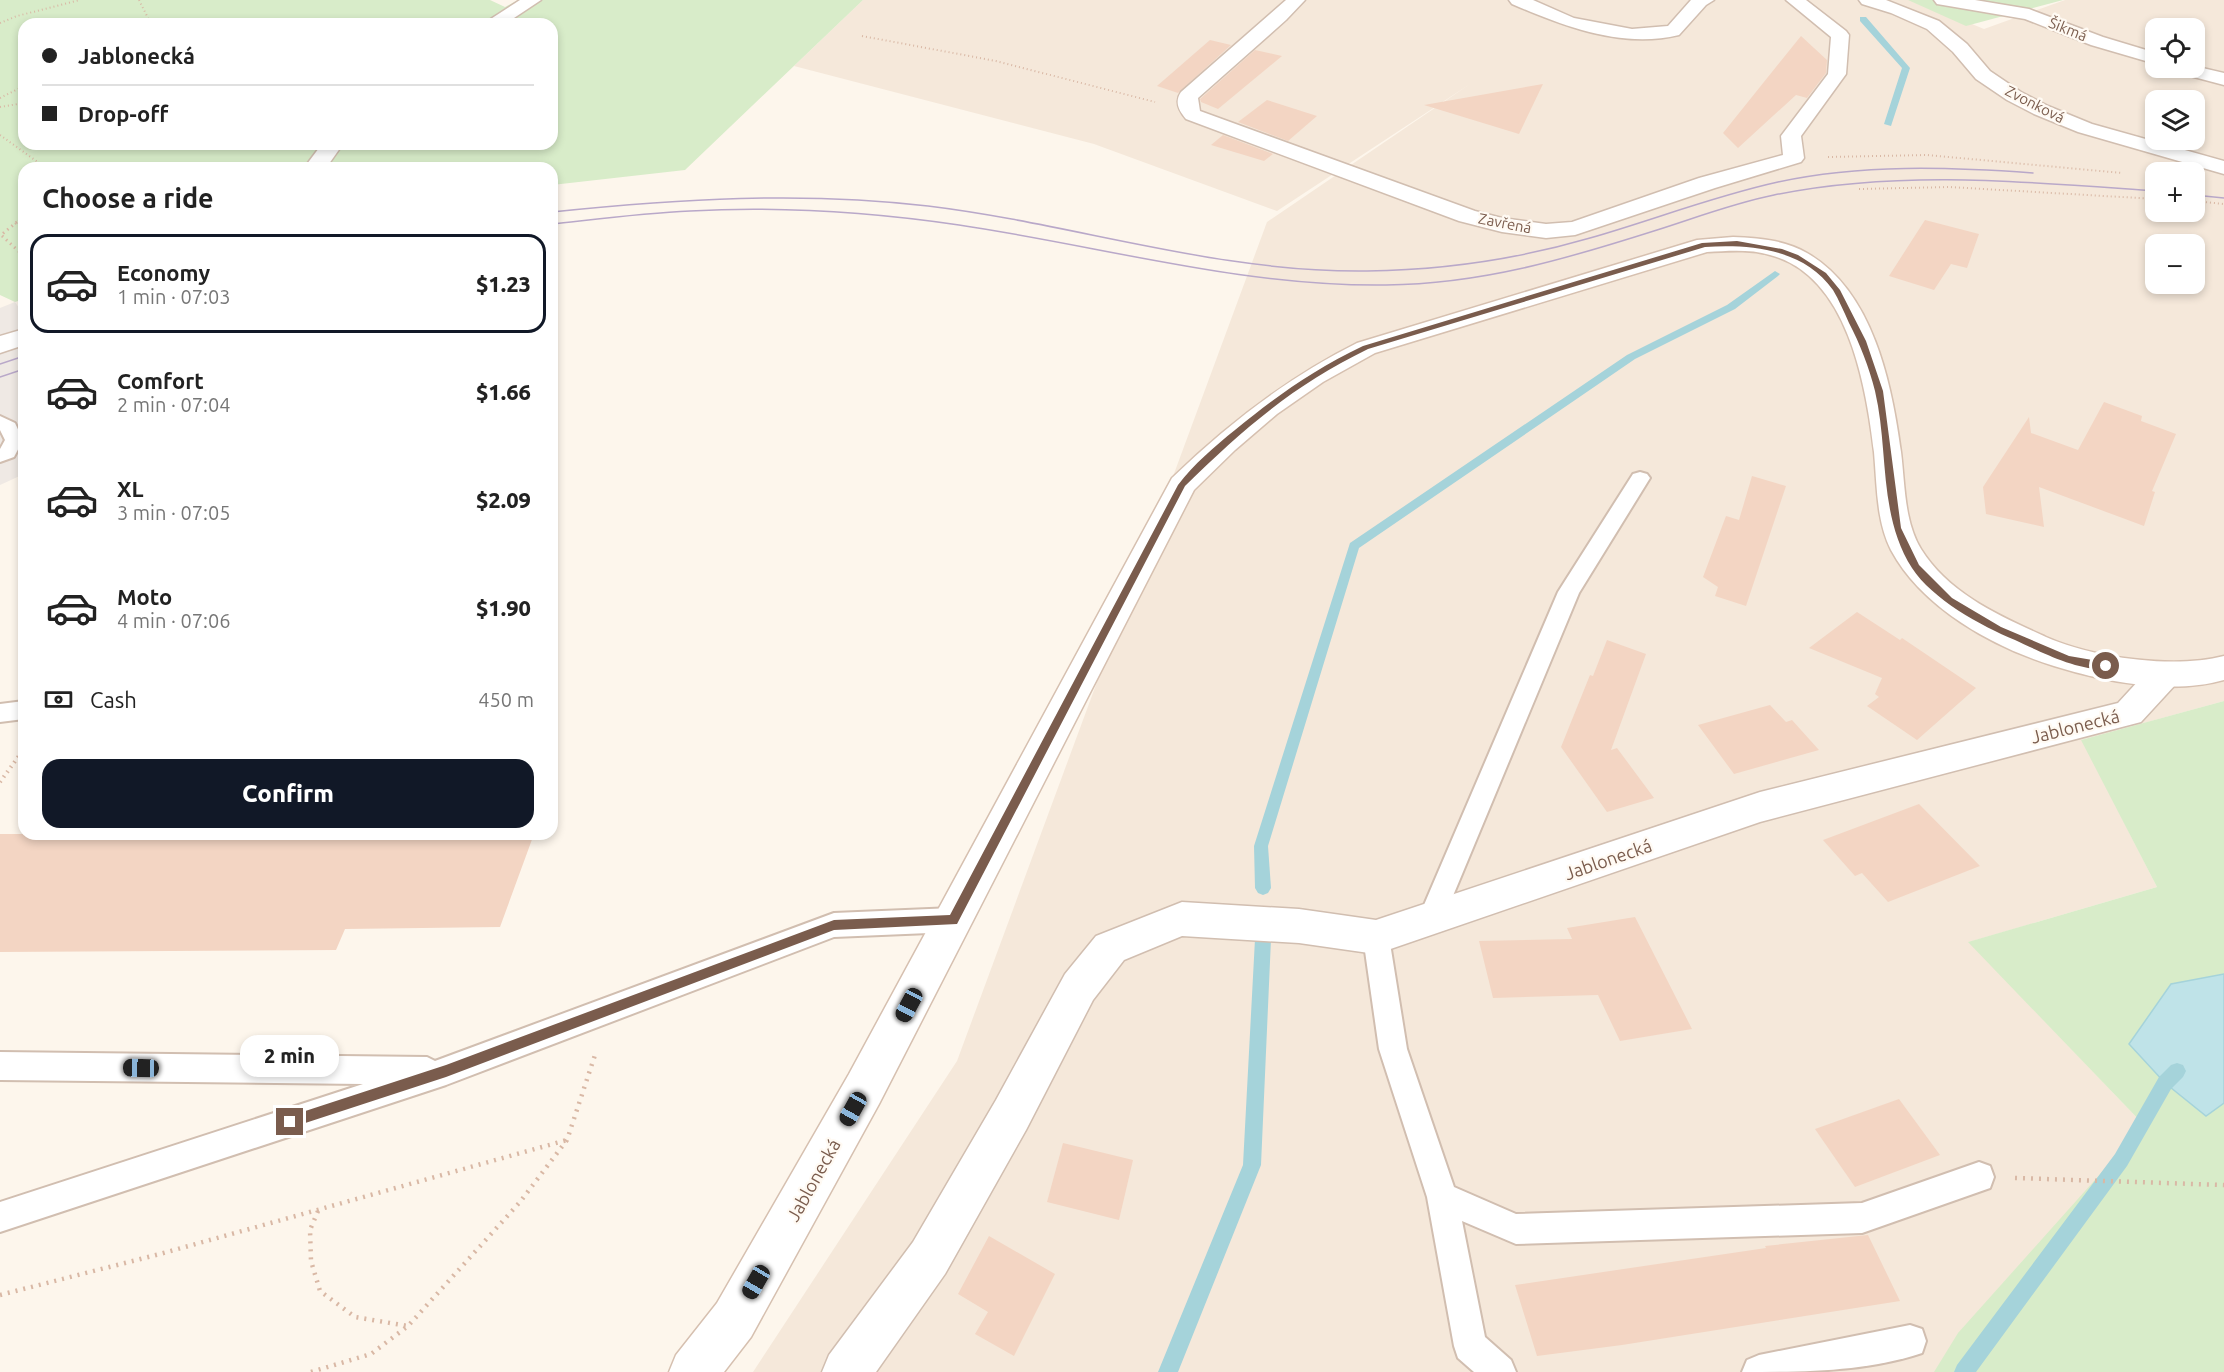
<!DOCTYPE html>
<meta charset="utf-8">
<style>
body{margin:0;font-family:Ubuntu,sans-serif;background:#f6f6f6;color:#222;height:100vh;display:flex;flex-direction:column;font-size:22px;white-space:nowrap}
*{box-sizing:border-box;margin:0}
p{font-size:20px;color:#767676}
.icon{flex:none;width:33px;height:33px;fill:none;stroke:currentColor;stroke-width:2;stroke-linecap:round;stroke-linejoin:round}
.map{position:relative;flex:1;overflow:hidden}
.panel{position:absolute;left:18px;top:162px;width:540px;height:678px;display:flex;flex-direction:column;background:#fff;border-radius:18px;box-shadow:0 3px 9px #0003}
.panel>*{flex:none}
.banner{position:absolute;left:18px;top:18px;width:540px;height:132px;border-radius:18px;box-shadow:0 3px 9px #0003;display:grid;align-content:center;height:132px;padding:0 24px;background:#fff}
.tools{position:absolute;left:2145px;top:18px;display:grid;gap:12px}
.tools a{display:grid;place-items:center;width:60px;height:60px;border-radius:12px;background:#fff;box-shadow:0 3px 9px #0003;font-size:30px}
.end{position:absolute;width:27px;height:27px;margin:-14px;border:8px solid #7a5c4d;background:#fff;box-shadow:0 0 0 3px #fff}
.from{border-radius:50%}
.bubble{position:absolute;height:42px;border-radius:18px;background:#fff;box-shadow:0 3px 9px #0003;font-size:20px;font-weight:800;line-height:42px;text-align:center}
.car{position:absolute;width:18px;height:36px;margin:-18px -9px;border-radius:8px;box-shadow:0 0 4px 2px #0007;background:linear-gradient(#222 24%,#8ab4d8 0 40%,#222 0 76%,#8ab4d8 0 86%,#222 0)}
.banner b{display:flex;align-items:center;gap:21px;height:57px;font-size:22px}
.banner b+b{border-top:2px solid #e0e0e0}
.banner i{width:15px;height:15px;background:#222}
ul{padding:0;list-style:none}
li{display:flex;align-items:center;gap:18px;height:99px;margin:0 12px 9px;padding:0 12px;border:3px solid transparent;border-radius:18px}
li div{flex:1}
li b{display:block;font-size:22px}
li em{font-style:normal;font-weight:800}
li.on{border-color:#111827}
li>.icon{width:54px;height:54px;stroke-width:1.5}
h2{padding:0 24px;font-size:27px;line-height:72px}
.pay{display:flex;align-items:center;gap:15px;height:66px;padding:0 24px;font-size:22px}
.pay p{margin-inline-start:auto}
.cta{display:flex;gap:12px;margin-top:auto;padding:12px 24px}
.cta a{flex:1;height:69px;border-radius:18px;background:#111827;color:#fff;font-size:24px;font-weight:800;line-height:69px;text-align:center}
.map>svg:first-child{display:block}
.residential{fill:#f5e8da;fill-rule:evenodd}
.industrial{fill:#efe9e4}
.green{fill:#d8ecc9;fill-rule:evenodd}
.water{fill:#bfe3e8;stroke:#a5d3da;stroke-width:1.5}
.lines{fill:none;stroke-linecap:round;stroke-linejoin:round}
.stream{fill:#a5d3da;fill-rule:evenodd}
.building{fill:#f3d5c3}
.service-casing{stroke:#d1beb0;stroke-width:4}
.minor-casing{stroke:#d1beb0;stroke-width:3}
.secondary-casing{stroke:#d6c0b0;stroke-width:3}
.path-far3{stroke:#d9b8a5;stroke-width:2;stroke-dasharray:1 3;stroke-linecap:butt}
.path-far2{stroke:#d9b8a5;stroke-width:3;stroke-dasharray:1.5 4;stroke-linecap:butt}
.path-far1{stroke:#d9b8a5;stroke-width:4;stroke-dasharray:1.5 4.5;stroke-linecap:butt}
.path{stroke:#d9b8a5;stroke-width:4.5;stroke-dasharray:2 6;stroke-linecap:butt}
.service{fill:#fff;fill-rule:evenodd}
.minor{fill:#fff;fill-rule:evenodd}
.secondary{fill:#fff;fill-rule:evenodd}
.tram{stroke:#b9a8c9;stroke-width:1.5}
.route{fill:#7a5c4d}
.labels{text-anchor:middle;dominant-baseline:central;stroke-width:4.5;stroke-linejoin:round;paint-order:stroke}
.far-street-label{font-size:15px;fill:#7a5c4d;stroke:#fffaf3}
.street-label{font-size:18px;fill:#7a5c4d;stroke:#fffaf3}
</style>
<div class="map">
<svg width="2224" height="1372" viewBox="0 0 2224 1372">
<rect width="100%" height="100%" fill="#fdf6ec"/>
<!-- residential -->
<path class="residential" d="M 863,0 L 1914,0 L 1984,29 L 2065,0 L 2224,0 L 2224,701 L 2082,740 L 2157,887 L 1969,942 L 2144,1125 L 1946,1372 L 753,1372 L 957,1061 L 1267,222 L 1470,84 L 1277,211 L 1094,144 L 794,66 ZM 2156,28 L 2194,28 L 2194,68 L 2156,68 ZM 2156,100 L 2194,100 L 2194,140 L 2156,140 ZM 2156,172 L 2194,172 L 2194,212 L 2156,212 ZM 2156,244 L 2194,244 L 2194,284 L 2156,284 Z"/>
<!-- industrial -->
<path class="industrial" d="M 15,302 L 24,315 L 24,474 L 0,485 L 0,308 Z"/>
<!-- green -->
<g class="green">
<path d="M 0,0 L 490,0 L 505,7 L 518,0 L 863,0 L 685,170 L 552,185 L 552,168 L 24,168 L 24,299 L 15,302 L 0,295 ZM 24,24 L 552,24 L 552,144 L 24,144 Z"/>
<path d="M 1908,0 L 2063,0 L 1966,26 Z"/>
<path d="M 2224,701 L 2224,1372 L 1934,1372 L 1958,1333 L 2144,1125 L 1968,942 L 2157,887 L 2081,740 Z"/>
</g>
<!-- water -->
<path class="water" d="M 2224,974 L 2224,1103 L 2206,1116 L 2165,1083 L 2129,1044 L 2171,984 Z"/>
<g class="lines">
<!-- stream -->
<g class="stream">
<path d="M 1860,17 L 1866,17 L 1910,68 L 1891,126 L 1884,124 L 1902,68 L 1860,21 Z"/>
<path d="M 1775,271 L 1780,274 L 1778,276 L 1735,309 L 1635,359 L 1359,548 L 1268,846 L 1271,888 L 1268,893 L 1263,895 L 1258,893 L 1255,888 L 1254,846 L 1350,543 L 1627,355 L 1727,305 Z"/>
<path d="M 1263,932 L 1269,934 L 1271,939 L 1261,1165 L 1178,1372 L 1158,1372 L 1243,1165 L 1255,939 L 1257,934 Z"/>
<path d="M 2177,1063 L 2183,1065 L 2186,1071 L 2183,1077 L 2171,1089 L 2127,1166 L 1976,1372 L 1954,1372 L 1957,1365 L 2115,1154 L 2159,1077 L 2171,1065 Z"/>
</g>
</g>
<!-- building -->
<g class="building">
<path d="M 1801,36 L 1827,60 L 1826,73 L 1807,98 L 1796,95 L 1738,148 L 1723,133 Z"/>
<path d="M 1210,40 L 1231,45 L 1178,93 L 1157,86 Z"/>
<path d="M 1255,50 L 1282,56 L 1218,109 L 1201,102 L 1200,99 Z"/>
<path d="M 1543,84 L 1519,134 L 1424,105 Z"/>
<path d="M 1267,100 L 1317,116 L 1288,141 L 1238,122 Z"/>
<path d="M 1223,135 L 1273,154 L 1264,161 L 1211,145 Z"/>
<path d="M 1925,220 L 1979,234 L 1967,268 L 1951,264 L 1934,290 L 1889,276 Z"/>
<path d="M 2104,402 L 2142,416 L 2141,421 L 2176,434 L 2152,491 L 2155,492 L 2144,526 L 2039,487 L 2044,527 L 1986,514 L 1983,487 L 2029,417 L 2031,433 L 2078,450 Z"/>
<path d="M 1752,476 L 1786,486 L 1746,606 L 1715,596 L 1718,587 L 1703,577 L 1726,516 L 1739,520 Z"/>
<path d="M 1857,612 L 1900,640 L 1902,638 L 1976,688 L 1917,740 L 1867,706 L 1879,697 L 1875,694 L 1882,678 L 1809,648 Z"/>
<path d="M 1607,640 L 1646,654 L 1611,750 L 1617,748 L 1654,798 L 1607,812 L 1561,747 L 1590,675 L 1593,676 Z"/>
<path d="M 1770,705 L 1786,722 L 1792,720 L 1819,750 L 1734,774 L 1698,725 Z"/>
<path d="M 1919,804 L 1980,866 L 1888,902 L 1862,873 L 1855,876 L 1823,840 Z"/>
<path d="M 0,834 L 534,834 L 500,927 L 345,929 L 336,950 L 0,952 Z"/>
<path d="M 1635,917 L 1692,1029 L 1620,1041 L 1598,995 L 1493,998 L 1479,941 L 1572,939 L 1567,928 Z"/>
<path d="M 1899,1099 L 1940,1155 L 1855,1187 L 1815,1129 Z"/>
<path d="M 1063,1143 L 1133,1160 L 1119,1220 L 1047,1202 Z"/>
<path d="M 1868,1235 L 1900,1301 L 1622,1345 L 1537,1356 L 1515,1285 L 1766,1248 L 1765,1246 Z"/>
<path d="M 989,1236 L 1055,1274 L 1014,1356 L 975,1334 L 988,1312 L 958,1294 Z"/>
</g>
<g class="lines">
<!-- service casing -->
<g class="service-casing">
<g id="service">
<path d="M 0,416 L 15,423 L 23,440 L 14,457 L 0,462 L 0,449 L 5,440 L 0,430 Z"/>
<path d="M 1640,472 L 1647,474 L 1650,478 L 1579,593 L 1440,927 L 1431,931 L 1422,927 L 1418,919 L 1558,592 L 1633,474 Z"/>
<path d="M 24,701 L 24,719 L 0,722 L 0,704 Z"/>
<path d="M 953,908 L 962,912 L 966,920 L 962,928 L 953,932 L 834,937 L 446,1085 L 0,1232 L 0,1202 L 363,1084 L 0,1080 L 0,1052 L 427,1057 L 435,1061 L 834,913 Z"/>
<path d="M 1376,925 L 1385,929 L 1389,937 L 1407,1049 L 1454,1187 L 1516,1214 L 1862,1203 L 1979,1162 L 1990,1166 L 1994,1177 L 1990,1188 L 1862,1233 L 1516,1244 L 1462,1221 L 1485,1337 L 1511,1360 L 1516,1372 L 1474,1372 L 1458,1358 L 1454,1346 L 1427,1197 L 1379,1049 L 1363,937 L 1367,929 Z"/>
<path d="M 1910,1325 L 1922,1329 L 1926,1341 L 1922,1353 C 1865,1372 1802,1372 1742,1372 L 1747,1360 L 1759,1355 Z"/>
</g>
</g>
<!-- minor casing -->
<g class="minor-casing">
<g id="minor">
<path d="M 520,0 L 541,0 L 505,24 L 483,24 Z"/>
<path d="M 1286,0 L 1305,0 L 1286,20 L 1198,98 L 1200,111 L 1475,211 L 1502,218 L 1546,224 L 1572,222 L 1699,178 L 1783,155 L 1781,136 L 1828,74 L 1831,37 L 1786,0 L 1806,0 L 1846,31 L 1849,35 L 1846,74 L 1801,136 L 1804,158 L 1801,162 L 1715,188 L 1575,235 L 1546,238 L 1502,232 L 1459,221 L 1186,119 C 1179,111 1174,102 1181,92 Z"/>
<path d="M 1509,0 L 1533,0 L 1574,18 L 1632,29 L 1668,26 L 1691,0 L 1714,0 L 1706,5 L 1679,35 C 1622,49 1563,26 1512,4 Z"/>
<path d="M 1859,0 L 1886,0 L 1939,21 L 1967,44 L 1990,71 L 2021,92 L 2048,106 L 2092,124 L 2224,161 L 2224,174 L 2078,132 L 2034,114 L 2007,100 L 1976,79 L 1953,52 L 1927,29 L 1891,13 L 1862,4 Z"/>
<path d="M 1934,0 L 1975,0 L 2029,9 L 2103,37 L 2156,53 L 2156,64 L 2091,45 L 2025,19 L 1943,5 L 1937,4 Z"/>
<path d="M 2194,66 L 2224,73 L 2224,85 L 2175,72 L 2173,68 L 2194,68 Z"/>
<path d="M 322,144 L 343,144 L 326,168 L 304,168 Z"/>
<path d="M 24,329 L 24,345 L 0,353 L 0,336 Z"/>
<path d="M 2164,663 L 2176,666 L 2180,675 L 2176,684 L 2141,722 L 1760,822 L 1376,954 L 1299,943 L 1182,936 L 1124,960 L 1093,1000 L 1026,1130 L 945,1274 L 876,1372 L 822,1372 L 829,1355 L 913,1242 L 996,1100 L 1065,974 L 1096,936 L 1182,902 L 1299,909 L 1376,920 L 1760,792 L 2118,703 L 2152,666 Z"/>
</g>
</g>
<!-- secondary casing -->
<g class="secondary-casing">
<path id="secondary" d="M 1733,237 C 1758,238 1785,240 1807,253 C 1873,291 1892,384 1901,452 C 1905,484 1904,521 1921,549 C 1949,594 2000,616 2046,637 C 2094,658 2174,669 2224,656 L 2224,680 C 2172,695 2105,682 2054,666 C 1993,647 1922,608 1891,550 C 1876,520 1877,485 1874,452 C 1866,385 1848,275 1770,255 C 1750,249 1728,251 1707,252 L 1375,353 L 1323,382 L 1277,414 L 1235,450 L 1194,490 L 879,1104 L 751,1337 L 724,1372 L 669,1372 L 676,1355 L 717,1303 L 849,1074 L 1172,478 C 1228,424 1287,378 1357,343 L 1697,240 Z"/>
</g>
<!-- path-far3 -->
<g class="path-far3">
<path d="M 139,0 L 150,22 L 147,24"/>
<path d="M 0,23 L 17,16 L 80,0"/>
<path d="M 862,36 L 996,61 L 1155,102"/>
<path d="M 0,98 L 24,86"/>
<path d="M 0,107 L 24,103"/>
<path d="M 0,135 L 46,168"/>
<path d="M 1828,157 L 1927,155 L 2122,173"/>
<path d="M 1859,189 L 1949,187 L 2156,199"/>
<path d="M 2194,201 L 2224,204"/>
<path d="M 15,224 L 24,217"/>
</g>
<!-- path-far2 -->
<path class="path-far2" d="M 17,222 L 1,235 L 24,256"/>
<!-- path-far1 -->
<path class="path-far1" d="M 0,782 L 24,749"/>
<!-- path -->
<g class="path">
<path d="M 2015,1178 L 2224,1185"/>
<path d="M 318,1211 L 310,1230 L 311,1261 L 320,1291 L 355,1317 L 408,1326"/>
<path d="M 0,1295 L 160,1254 L 567,1140"/>
<path d="M 311,1372 L 371,1354 L 408,1326 L 520,1202 L 567,1140 L 595,1055"/>
</g>
<!-- service -->
<use href="#service" class="service"/>
<!-- minor -->
<use href="#minor" class="minor"/>
<!-- secondary -->
<use href="#secondary" class="secondary"/>
<!-- tram -->
<g class="tram">
<path d="M 2194,195 L 2224,198"/>
<path d="M 552,212 C 677,199 803,191 928,206 C 1076,224 1216,273 1367,271 C 1442,270 1518,259 1590,238 C 1653,220 1714,196 1778,182 C 1862,164 1948,167 2033,173"/>
<path d="M 552,224 C 598,219 644,213 690,211 C 780,206 870,212 959,225 C 1101,246 1241,287 1386,285 C 1482,284 1566,259 1657,230 C 1695,218 1734,203 1774,195 C 1900,169 2029,182 2156,191"/>
<path d="M 0,364 L 24,356"/>
<path d="M 0,377 L 24,369"/>
</g>
</g>
<!-- route -->
<path class="route" d="M 1737,241 L 1782,249 L 1798,255 L 1826,273 L 1840,290 L 1866,341 L 1883,391 L 1901,528 L 1919,565 L 1952,598 L 2001,627 L 2069,656 L 2110,663 L 2110,668 C 2083,674 2039,651 2015,640 C 1981,626 1932,599 1912,568 C 1878,515 1889,450 1875,391 C 1869,367 1860,344 1849,323 C 1844,312 1839,300 1833,290 C 1804,249 1751,244 1705,247 L 1368,349 C 1294,385 1244,428 1185,486 L 957,924 L 834,930 L 446,1077 L 290,1128 L 286,1127 L 284,1122 L 286,1118 L 290,1116 L 446,1065 L 834,920 L 950,915 L 1178,485 C 1194,464 1215,446 1235,430 C 1278,395 1313,370 1363,346 L 1702,243 Z"/>
<g class="labels">
<!-- far-street labels -->
<g class="far-street-label">
<text transform="translate(2068 29) rotate(22)">Šikmá</text>
<text transform="translate(2035 104) rotate(27)">Zvonková</text>
<text transform="translate(1505 223) rotate(11)">Zavřená</text>
</g>
<!-- street labels -->
<g class="street-label">
<text transform="translate(2075 726) rotate(-14)">Jablonecká</text>
<text transform="translate(1608 859) rotate(-19)">Jablonecká</text>
<text transform="translate(813 1180) rotate(-61)">Jablonecká</text>
</g>
</g>
</svg>
<div class="tools">
<a><svg class="icon" aria-label="locate" viewBox="0 0 24 24"><circle cx="12" cy="12" r="6"/><path d="M12 2v4M12 18v4M2 12h4M18 12h4"/></svg></a>
<a><svg class="icon" aria-label="layers" viewBox="0 0 24 24"><path d="M12 4l9 5-9 5-9-5zM3 14l9 5 9-5"/></svg></a>
<a>+</a>
<a>−</a>
</div>
<i class="end from" style="left:2106px;top:666px"></i>
<i class="end" style="left:290px;top:1122px"></i>
<div class="bubble" style="left:240px;top:1035px;width:99px">2 min</div>
<i class="car" style="left:909px;top:1005px;rotate:208deg"></i>
<i class="car" style="left:141px;top:1068px;rotate:271deg"></i>
<i class="car" style="left:853px;top:1109px;rotate:209deg"></i>
<i class="car" style="left:756px;top:1282px;rotate:210deg"></i>
<div class="banner">
<b><i class="from"></i>Jablonecká</b>
<b><i></i>Drop-off</b>
</div>
<section class="panel">
<h2>Choose a ride</h2>
<ul>
<li class="on"><svg class="icon" aria-label="car" viewBox="0 0 24 24"><path d="M5 17H2v-5l4-1 3-4h7l3 4 3 1v5h-3M9 17h6M6 11h13"/><circle cx="7" cy="17" r="2"/><circle cx="17" cy="17" r="2"/></svg><div><b>Economy</b><p>1 min · 07:03</p></div><em>$1.23</em></li>
<li><svg class="icon" aria-label="car" viewBox="0 0 24 24"><path d="M5 17H2v-5l4-1 3-4h7l3 4 3 1v5h-3M9 17h6M6 11h13"/><circle cx="7" cy="17" r="2"/><circle cx="17" cy="17" r="2"/></svg><div><b>Comfort</b><p>2 min · 07:04</p></div><em>$1.66</em></li>
<li><svg class="icon" aria-label="car" viewBox="0 0 24 24"><path d="M5 17H2v-5l4-1 3-4h7l3 4 3 1v5h-3M9 17h6M6 11h13"/><circle cx="7" cy="17" r="2"/><circle cx="17" cy="17" r="2"/></svg><div><b>XL</b><p>3 min · 07:05</p></div><em>$2.09</em></li>
<li><svg class="icon" aria-label="car" viewBox="0 0 24 24"><path d="M5 17H2v-5l4-1 3-4h7l3 4 3 1v5h-3M9 17h6M6 11h13"/><circle cx="7" cy="17" r="2"/><circle cx="17" cy="17" r="2"/></svg><div><b>Moto</b><p>4 min · 07:06</p></div><em>$1.90</em></li>
</ul>
<div class="pay"><svg class="icon" aria-label="cash" viewBox="0 0 24 24"><path d="M3 7h18v10H3z"/><circle cx="12" cy="12" r="2"/></svg>Cash<p>450 m</p></div>
<div class="cta"><a>Confirm</a></div>
</section>
</div>
